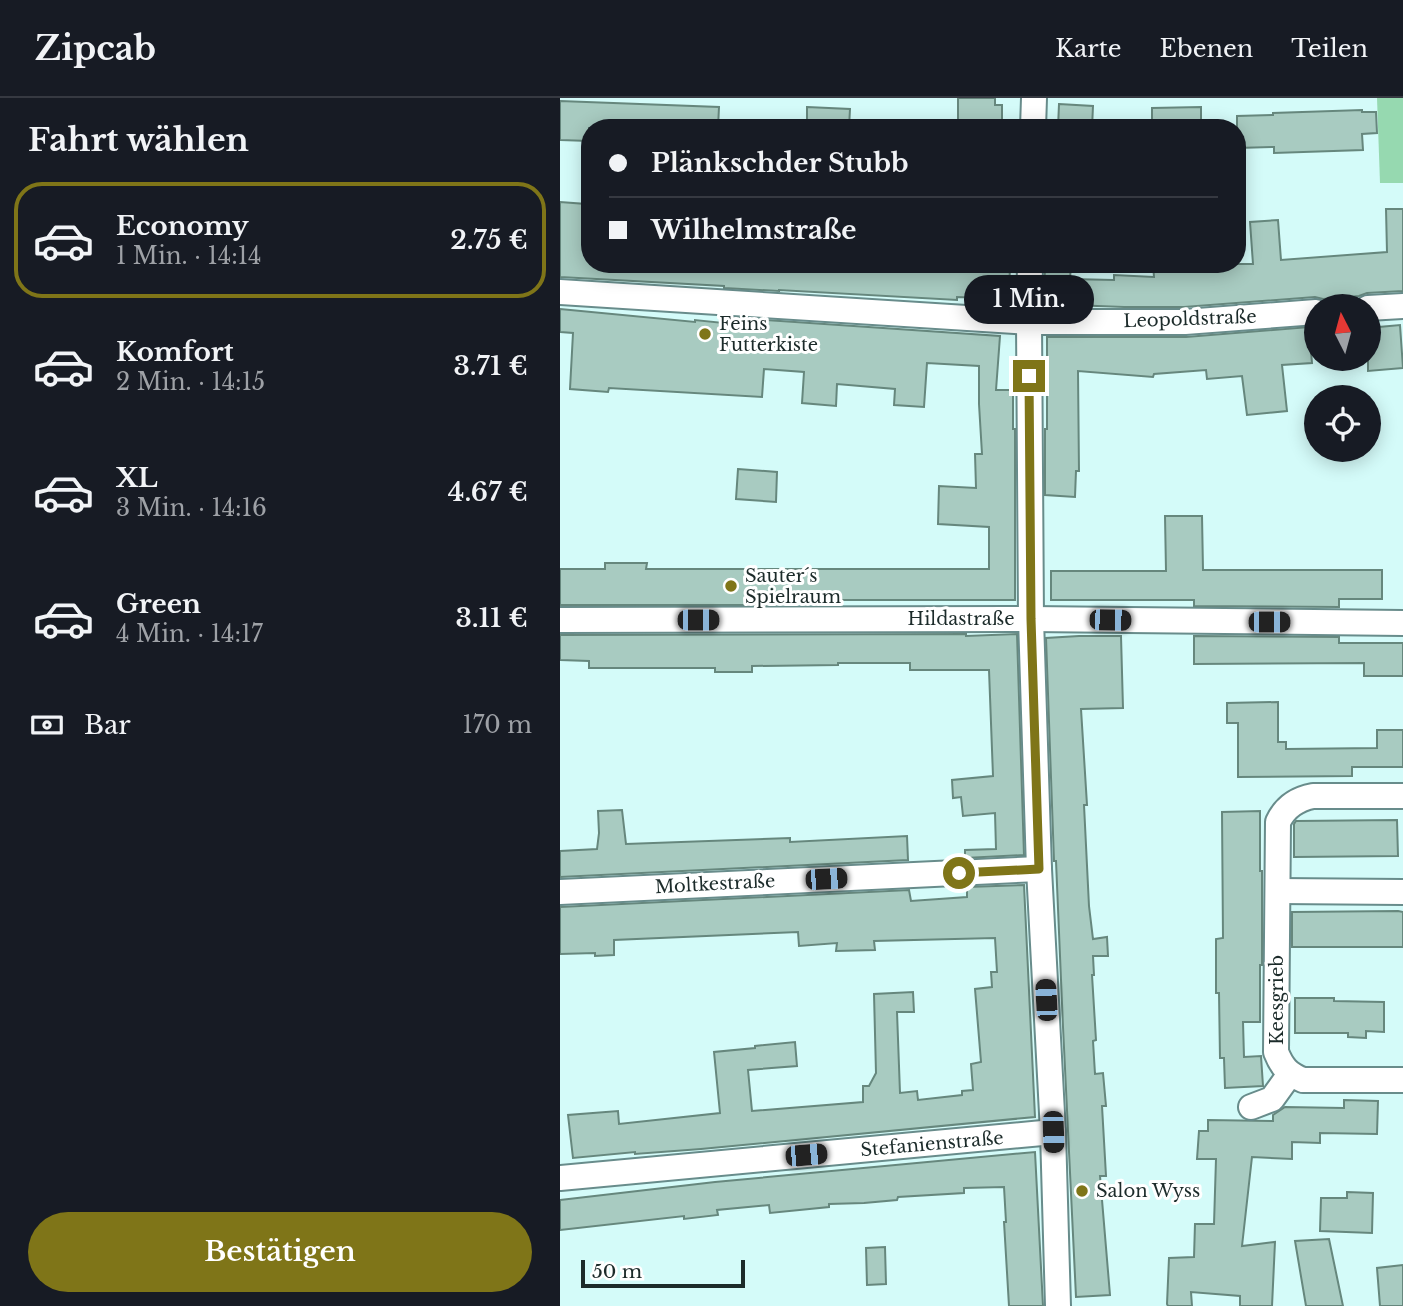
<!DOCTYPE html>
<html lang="de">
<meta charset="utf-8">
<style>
body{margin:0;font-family:"Libre Baskerville",serif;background:#242831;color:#f1f3f6;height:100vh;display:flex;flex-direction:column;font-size:26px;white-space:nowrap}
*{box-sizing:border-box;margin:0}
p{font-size:23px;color:#9ea1a6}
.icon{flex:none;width:38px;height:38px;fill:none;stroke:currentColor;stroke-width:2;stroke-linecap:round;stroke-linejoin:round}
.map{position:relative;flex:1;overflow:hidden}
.side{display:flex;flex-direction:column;background:#171b24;width:560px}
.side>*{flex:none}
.banner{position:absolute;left:21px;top:21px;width:665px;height:154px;border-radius:28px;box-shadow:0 4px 18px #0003;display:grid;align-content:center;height:154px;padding:0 28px;background:#171b24}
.needle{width:46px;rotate:354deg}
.controls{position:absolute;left:744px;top:196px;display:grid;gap:14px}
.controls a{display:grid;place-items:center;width:77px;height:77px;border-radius:50%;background:#171b24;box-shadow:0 4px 18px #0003;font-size:35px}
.scale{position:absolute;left:21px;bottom:18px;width:164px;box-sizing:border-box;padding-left:7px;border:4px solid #1c2b2a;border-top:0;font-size:19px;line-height:24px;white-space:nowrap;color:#1c2b2a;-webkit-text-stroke:5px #fff;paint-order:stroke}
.end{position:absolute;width:32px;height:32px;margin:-16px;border:9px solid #7f7518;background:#fff;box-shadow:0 0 0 4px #fff}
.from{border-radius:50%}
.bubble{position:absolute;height:49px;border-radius:24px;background:#171b24;box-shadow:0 4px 18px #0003;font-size:23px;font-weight:600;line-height:49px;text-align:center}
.car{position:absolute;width:21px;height:42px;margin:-21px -10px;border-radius:9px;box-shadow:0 0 5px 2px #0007;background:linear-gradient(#222 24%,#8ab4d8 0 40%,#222 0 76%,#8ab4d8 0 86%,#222 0)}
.banner b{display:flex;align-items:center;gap:24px;height:66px;font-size:26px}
.banner b+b{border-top:2px solid #363941}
.banner i{width:18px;height:18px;background:#f1f3f6}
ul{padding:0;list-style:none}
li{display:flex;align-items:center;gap:21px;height:116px;margin:0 14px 10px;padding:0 14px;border:4px solid transparent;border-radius:28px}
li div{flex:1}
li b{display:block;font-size:26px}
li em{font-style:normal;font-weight:600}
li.active{border-color:#7f7518}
li>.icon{width:63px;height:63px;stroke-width:1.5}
h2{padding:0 28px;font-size:32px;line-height:84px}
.pay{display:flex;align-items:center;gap:18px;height:77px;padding:0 28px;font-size:26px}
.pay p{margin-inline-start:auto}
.cta{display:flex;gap:14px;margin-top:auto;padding:14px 28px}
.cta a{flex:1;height:80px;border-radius:42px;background:#7f7518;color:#fff;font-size:28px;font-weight:600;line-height:80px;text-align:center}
header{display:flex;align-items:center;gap:42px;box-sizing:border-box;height:98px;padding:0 35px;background:#171b24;border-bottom:2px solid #363941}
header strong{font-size:33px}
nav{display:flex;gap:38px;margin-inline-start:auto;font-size:24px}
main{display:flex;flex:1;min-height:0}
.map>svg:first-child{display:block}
.green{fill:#96d9b0}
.building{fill:#a8cbc1;stroke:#66877d;stroke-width:2}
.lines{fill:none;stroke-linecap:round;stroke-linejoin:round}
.minor-casing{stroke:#688c8b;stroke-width:28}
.minor{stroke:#fff;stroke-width:24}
.route{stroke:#7f7518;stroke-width:9}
.poi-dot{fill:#7f7518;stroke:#fff;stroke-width:2.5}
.labels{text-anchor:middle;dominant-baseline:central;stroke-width:6;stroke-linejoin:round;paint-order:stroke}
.street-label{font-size:18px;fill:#1c2b2a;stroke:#fff}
.poi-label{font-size:18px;fill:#1c2b2a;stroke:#fff;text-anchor:start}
</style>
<header>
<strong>Zipcab</strong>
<nav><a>Karte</a><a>Ebenen</a><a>Teilen</a></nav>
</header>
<main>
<section class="side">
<h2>Fahrt wählen</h2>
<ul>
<li class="active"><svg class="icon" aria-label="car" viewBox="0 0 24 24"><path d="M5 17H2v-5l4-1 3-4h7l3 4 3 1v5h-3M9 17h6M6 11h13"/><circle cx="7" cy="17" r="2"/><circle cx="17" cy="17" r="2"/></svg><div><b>Economy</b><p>1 Min. · 14:14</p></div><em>2.75 €</em></li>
<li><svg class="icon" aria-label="car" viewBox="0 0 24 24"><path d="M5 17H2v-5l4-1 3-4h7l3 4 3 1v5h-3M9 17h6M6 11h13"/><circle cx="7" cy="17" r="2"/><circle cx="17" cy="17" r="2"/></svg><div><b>Komfort</b><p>2 Min. · 14:15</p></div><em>3.71 €</em></li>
<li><svg class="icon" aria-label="car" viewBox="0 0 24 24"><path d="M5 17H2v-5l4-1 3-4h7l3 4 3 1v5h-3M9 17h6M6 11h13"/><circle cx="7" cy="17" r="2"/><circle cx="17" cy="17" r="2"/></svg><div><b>XL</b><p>3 Min. · 14:16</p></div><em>4.67 €</em></li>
<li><svg class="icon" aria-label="car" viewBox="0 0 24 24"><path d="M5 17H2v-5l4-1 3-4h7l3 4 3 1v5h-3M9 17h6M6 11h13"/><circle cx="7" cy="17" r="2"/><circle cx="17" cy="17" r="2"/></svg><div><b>Green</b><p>4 Min. · 14:17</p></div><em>3.11 €</em></li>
</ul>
<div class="pay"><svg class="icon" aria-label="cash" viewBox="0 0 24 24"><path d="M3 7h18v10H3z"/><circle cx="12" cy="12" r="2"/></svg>Bar<p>170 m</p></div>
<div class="cta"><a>Bestätigen</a></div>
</section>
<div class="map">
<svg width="843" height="1208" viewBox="0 0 843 1208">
<rect width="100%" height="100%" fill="#d4fbf9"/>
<!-- green -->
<path class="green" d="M 817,0 L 843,0 L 843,85 L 820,85 Z"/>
<!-- building -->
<g class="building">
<path d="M 398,0 L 435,0 L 435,7 L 442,7 L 442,29 L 398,29 Z"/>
<path d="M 0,3 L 159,9 L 158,30 L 29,30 L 29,43 L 0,42 Z"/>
<path d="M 499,6 L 533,8 L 532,30 L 498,30 Z"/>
<path d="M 247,9 L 290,11 L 289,30 L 247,30 Z"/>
<path d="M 641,9 L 641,30 L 592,30 L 592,10 Z"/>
<path d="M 802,12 L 802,14 L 816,14 L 817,35 L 802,36 L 803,52 L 714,55 L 714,49 L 677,50 L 677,18 L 713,17 L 713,15 Z"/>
<path d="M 0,104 L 26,106 L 25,133 L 30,133 L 30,166 L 275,166 L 311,168 L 311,166 L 336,166 L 376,169 L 377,166 L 450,166 L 449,201 L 397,199 L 397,202 L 219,192 L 219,193 L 164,190 L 164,188 L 0,179 Z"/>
<path d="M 826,111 L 843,111 L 843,193 L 807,195 L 799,198 L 777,200 L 763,201 L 755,199 L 624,209 L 564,209 L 484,206 L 485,166 L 511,166 L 510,181 L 554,182 L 554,177 L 594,179 L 593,166 L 693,166 L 690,124 L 718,122 L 721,162 L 827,154 Z"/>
<path d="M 0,211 L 135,224 L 135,222 L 163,225 L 163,219 L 440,238 L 436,292 L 453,292 L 453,331 L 455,331 L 455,502 L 238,502 L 216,503 L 216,507 L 0,507 L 0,471 L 45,471 L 45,465 L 87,465 L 86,471 L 429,471 L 429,429 L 378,426 L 379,388 L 416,390 L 415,356 L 422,356 L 419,306 L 419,268 L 367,265 L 364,309 L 334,307 L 335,291 L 277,286 L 276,308 L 242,305 L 244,274 L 204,271 L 202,299 L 49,290 L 48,294 L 10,291 L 13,235 L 0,234 Z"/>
<path d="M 840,227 L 843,270 L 808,273 L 808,230 Z"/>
<path d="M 749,229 L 752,265 L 722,267 L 727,313 L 687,317 L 682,278 L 647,281 L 646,272 L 594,276 L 593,279 L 518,273 L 519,373 L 516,373 L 515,399 L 485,397 L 485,331 L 487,331 L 487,239 L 626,239 Z"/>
<path d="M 178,371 L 217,374 L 216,404 L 176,401 Z"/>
<path d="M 605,418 L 642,418 L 643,472 L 822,472 L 822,501 L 779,501 L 779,509 L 634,508 L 634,502 L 491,502 L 491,473 L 606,473 Z"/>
<path d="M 406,536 L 406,538 L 457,536 L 464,757 L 405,760 L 405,752 L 436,751 L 435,715 L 403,718 L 401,699 L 393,700 L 392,682 L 433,678 L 429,572 L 350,572 L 350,565 L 278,565 L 278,567 L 192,568 L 192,574 L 155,574 L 155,570 L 29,570 L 29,563 L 0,562 L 0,537 Z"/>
<path d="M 519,538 L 561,538 L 563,610 L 521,611 L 527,707 L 524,707 L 529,808 L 533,841 L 547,839 L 548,858 L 533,858 L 534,877 L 532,877 L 536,942 L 533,943 L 535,976 L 543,975 L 546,1008 L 542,1008 L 546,1078 L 540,1078 L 550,1197 L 516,1199 L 503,929 L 496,763 L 494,763 L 486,540 Z"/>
<path d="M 634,538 L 779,539 L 779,545 L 843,545 L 843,578 L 804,578 L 804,565 L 634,566 Z"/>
<path d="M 718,604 L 718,644 L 726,644 L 726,651 L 817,650 L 817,632 L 843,632 L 843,669 L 792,669 L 792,678 L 678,679 L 678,625 L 667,625 L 667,605 Z"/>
<path d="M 62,712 L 66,746 L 230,740 L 230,744 L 347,738 L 348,762 L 0,779 L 0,753 L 37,751 L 39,735 L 38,713 Z"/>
<path d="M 700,713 L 700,773 L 702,773 L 702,867 L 700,867 L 700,924 L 683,924 L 684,959 L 701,958 L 703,988 L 665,990 L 664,960 L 660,960 L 659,895 L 656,895 L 656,841 L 663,840 L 662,714 Z"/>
<path d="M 837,722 L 838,758 L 734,759 L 734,726 L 736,723 Z"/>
<path d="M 464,787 L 475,1019 L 141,1051 L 75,1056 L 75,1054 L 13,1060 L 8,1017 L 58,1013 L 59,1026 L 160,1015 L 154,954 L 195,950 L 195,948 L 235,944 L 237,968 L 188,972 L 192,1013 L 303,1004 L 303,988 L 309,988 L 316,975 L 314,896 L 353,894 L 354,914 L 337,914 L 340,995 L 357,993 L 358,1002 L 402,997 L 402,993 L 413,992 L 411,966 L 421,964 L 415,891 L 432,889 L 431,874 L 437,874 L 435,840 L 314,843 L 315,852 L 276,853 L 277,845 L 239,848 L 238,834 L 54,842 L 54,857 L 35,858 L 35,855 L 0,856 L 0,809 L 349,792 L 351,803 L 407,799 L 407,789 Z"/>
<path d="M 838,813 L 843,814 L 843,849 L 732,849 L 732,814 Z"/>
<path d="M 735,900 L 774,900 L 774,903 L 824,904 L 824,934 L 806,933 L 806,940 L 788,939 L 788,935 L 735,935 Z"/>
<path d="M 784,1002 L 818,1003 L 817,1036 L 760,1035 L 760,1045 L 732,1044 L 732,1061 L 692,1059 L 682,1148 L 715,1144 L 712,1208 L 680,1208 L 680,1198 L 631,1194 L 632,1208 L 608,1208 L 607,1206 L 609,1160 L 634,1159 L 635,1126 L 654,1126 L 656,1061 L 637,1061 L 639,1033 L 648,1033 L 648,1022 L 713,1023 L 713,1017 L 725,1009 L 784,1010 Z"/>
<path d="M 475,1054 L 483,1208 L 449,1208 L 444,1124 L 446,1124 L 444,1089 L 404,1090 L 404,1095 L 338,1099 L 337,1102 L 304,1105 L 269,1106 L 269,1109 L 210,1115 L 209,1107 L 157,1112 L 158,1117 L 124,1121 L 124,1118 L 0,1132 L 0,1102 L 155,1084 Z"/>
<path d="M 787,1094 L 813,1095 L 812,1135 L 760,1133 L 761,1100 L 787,1100 Z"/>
<path d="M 769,1141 L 783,1208 L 746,1208 L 735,1143 Z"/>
<path d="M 325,1149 L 326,1186 L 307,1187 L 306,1150 Z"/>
<path d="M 843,1167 L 843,1208 L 820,1208 L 817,1170 Z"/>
</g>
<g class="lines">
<!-- minor casing -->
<g class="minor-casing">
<g id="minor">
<path d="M 473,30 L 474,0"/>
<path d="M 470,166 L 469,224 L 471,521 L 479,771 L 493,1034 L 498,1208"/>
<path d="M 0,194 L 469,224 L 625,224 L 756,214"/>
<path d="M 808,210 L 843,208"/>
<path d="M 0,522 L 471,521 L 843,525"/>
<path d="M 843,698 L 753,698 C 737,701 725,709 718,724 L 716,954 C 722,969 728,976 743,982 L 843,982"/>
<path d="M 718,793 L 843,794"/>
<path d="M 0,794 L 479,771"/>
<path d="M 691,1009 L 712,1001 L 730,976"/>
<path d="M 0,1080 L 493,1034"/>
</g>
</g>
<!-- minor -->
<use href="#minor" class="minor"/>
</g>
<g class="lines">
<!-- route -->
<path class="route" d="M 399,775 L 479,771 L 471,521 L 469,278"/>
</g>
<!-- markers -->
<g class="poi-dot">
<circle cx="145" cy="236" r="7"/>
<circle cx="171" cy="488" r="7"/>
<circle cx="522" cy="1093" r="7"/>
</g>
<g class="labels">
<!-- street labels -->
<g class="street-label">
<text transform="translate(630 221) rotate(-2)">Leopoldstraße</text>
<text x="401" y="521">Hildastraße</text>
<text transform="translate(155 786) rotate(-3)">Moltkestraße</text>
<text transform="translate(717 902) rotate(-90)">Keesgrieb</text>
<text transform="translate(372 1046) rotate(-5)">Stefanienstraße</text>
</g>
<!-- poi labels -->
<g class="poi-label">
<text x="159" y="226">Feins<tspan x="159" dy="21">Futterkiste</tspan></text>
<text x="185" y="478">Sauter´s<tspan x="185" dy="21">Spielraum</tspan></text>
<text x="536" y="1093">Salon Wyss</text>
</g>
</g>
</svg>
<div class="controls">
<a><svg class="needle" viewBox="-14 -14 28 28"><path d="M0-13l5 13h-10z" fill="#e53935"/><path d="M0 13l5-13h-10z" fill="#9ea1a6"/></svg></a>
<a><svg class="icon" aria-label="locate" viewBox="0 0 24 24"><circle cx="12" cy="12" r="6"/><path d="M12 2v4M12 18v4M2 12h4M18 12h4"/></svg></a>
</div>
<div class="scale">50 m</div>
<i class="end from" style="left:399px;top:775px"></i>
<i class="end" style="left:469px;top:278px"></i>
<div class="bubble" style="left:404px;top:177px;width:130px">1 Min.</div>
<i class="car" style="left:138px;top:522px;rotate:90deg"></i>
<i class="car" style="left:550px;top:522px;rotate:91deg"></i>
<i class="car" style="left:709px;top:524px;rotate:90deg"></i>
<i class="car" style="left:266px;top:781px;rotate:87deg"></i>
<i class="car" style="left:486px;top:902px;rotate:357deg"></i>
<i class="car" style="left:493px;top:1034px;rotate:178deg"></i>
<i class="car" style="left:246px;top:1057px;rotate:85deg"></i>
<div class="banner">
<b><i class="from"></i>Plänkschder Stubb</b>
<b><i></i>Wilhelmstraße</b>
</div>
</div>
</main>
